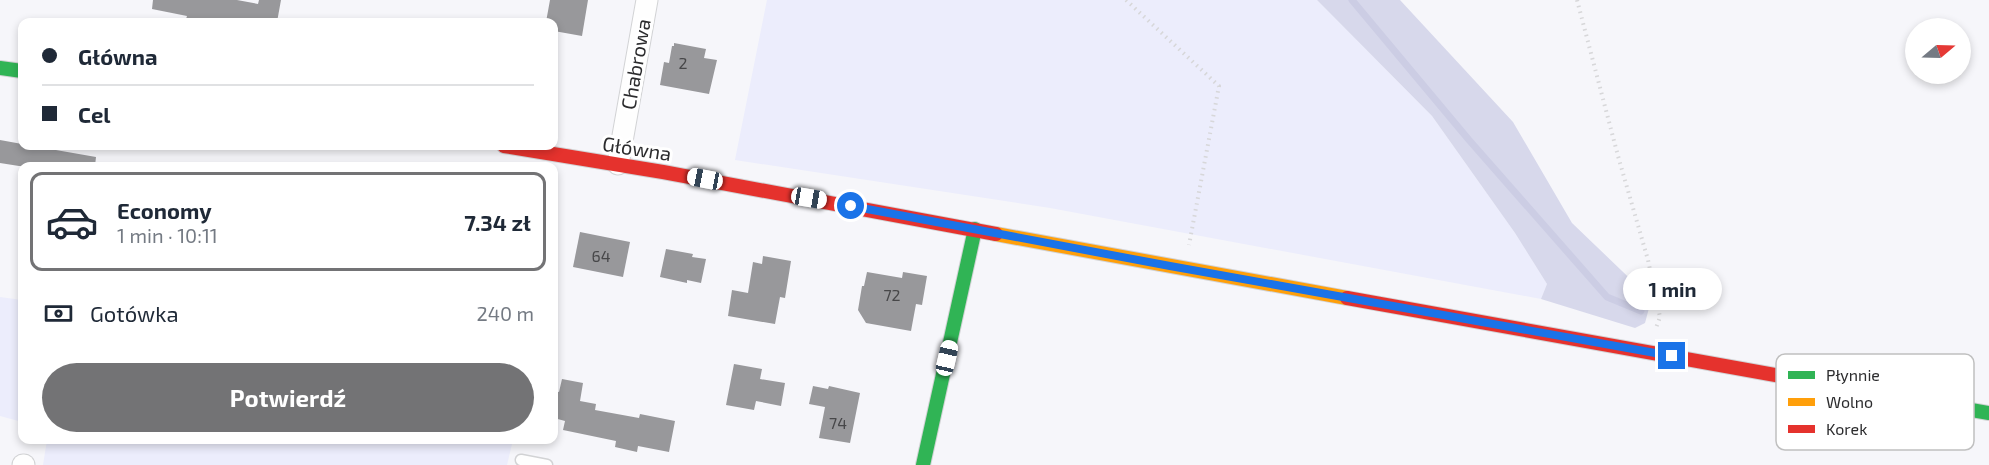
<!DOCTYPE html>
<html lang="pl">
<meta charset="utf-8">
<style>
body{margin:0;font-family:"Exo 2",sans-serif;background:#f2f2f3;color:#1f2937;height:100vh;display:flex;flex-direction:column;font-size:22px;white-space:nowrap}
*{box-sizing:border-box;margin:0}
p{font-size:20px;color:#747a83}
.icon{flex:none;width:33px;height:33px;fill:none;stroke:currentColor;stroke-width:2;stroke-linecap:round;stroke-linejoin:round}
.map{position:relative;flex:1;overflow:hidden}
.side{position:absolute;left:18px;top:162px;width:540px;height:282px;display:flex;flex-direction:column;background:#fff;border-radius:12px;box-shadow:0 3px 9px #0003}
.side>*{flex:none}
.guide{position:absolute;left:18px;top:18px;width:540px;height:132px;border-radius:12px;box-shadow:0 3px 9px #0003;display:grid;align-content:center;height:132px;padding:0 24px;background:#fff}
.needle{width:39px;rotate:71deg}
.buttons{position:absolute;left:1905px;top:18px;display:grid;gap:12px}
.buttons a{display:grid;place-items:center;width:66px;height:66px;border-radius:50%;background:#fff;box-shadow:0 3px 9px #0003;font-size:30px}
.end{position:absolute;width:27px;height:27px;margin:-14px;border:8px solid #1a73e8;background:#fff;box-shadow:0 0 0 3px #fff}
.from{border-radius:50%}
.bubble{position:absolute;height:42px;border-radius:21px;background:#fff;box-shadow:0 3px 9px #0003;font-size:20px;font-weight:700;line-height:42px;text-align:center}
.car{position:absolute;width:18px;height:36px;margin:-18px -9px;border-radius:8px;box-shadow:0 0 4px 2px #0007;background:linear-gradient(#fff 24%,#345 0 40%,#fff 0 76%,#345 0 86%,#fff 0)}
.guide b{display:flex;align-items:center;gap:21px;height:57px;font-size:22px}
.guide b+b{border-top:2px solid #e0e1e3}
.guide i{width:15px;height:15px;background:#1f2937}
ul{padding:10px 0 0;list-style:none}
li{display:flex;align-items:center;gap:18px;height:99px;margin:0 12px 9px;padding:0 12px;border:3px solid #e0e1e3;border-radius:12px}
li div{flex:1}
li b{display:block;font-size:22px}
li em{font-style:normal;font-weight:700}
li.on{border-color:#737375}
li>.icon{width:54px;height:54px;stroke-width:1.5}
.pay{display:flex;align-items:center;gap:15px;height:66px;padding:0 24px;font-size:22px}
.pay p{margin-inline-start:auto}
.button{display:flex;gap:12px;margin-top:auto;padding:12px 24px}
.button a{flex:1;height:69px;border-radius:36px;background:#737375;color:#fff;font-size:24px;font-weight:700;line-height:69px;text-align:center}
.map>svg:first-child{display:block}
.green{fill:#ecedfc}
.forest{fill:#d7d8eb}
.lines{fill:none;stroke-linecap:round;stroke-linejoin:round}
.stream{stroke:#cccde4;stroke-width:7}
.building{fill:#98989b}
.lane-casing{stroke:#d2d3d5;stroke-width:13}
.street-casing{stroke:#d2d3d5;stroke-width:23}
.fast-casing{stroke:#d2d3d5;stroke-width:16}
.slow-casing{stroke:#d2d3d5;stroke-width:16}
.jam-casing{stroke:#d2d3d5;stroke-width:16}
.path{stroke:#d7d7d9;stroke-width:4;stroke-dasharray:1.5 4.5;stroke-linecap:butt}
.lane{stroke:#fefefe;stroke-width:10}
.street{stroke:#fefefe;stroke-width:21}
.fast{stroke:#30b455;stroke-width:14}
.slow{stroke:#ff9f0a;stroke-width:14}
.jam{stroke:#e5322d;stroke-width:14}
.route{stroke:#1a73e8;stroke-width:8}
.labels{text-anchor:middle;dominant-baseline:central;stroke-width:6;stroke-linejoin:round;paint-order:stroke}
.number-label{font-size:16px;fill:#474749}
.street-label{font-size:20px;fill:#2c2c2e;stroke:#fff}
.key{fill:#fff;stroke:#c0c0c0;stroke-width:1.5}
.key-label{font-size:16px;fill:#2c2c2e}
</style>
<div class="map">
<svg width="1989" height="465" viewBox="0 0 1989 465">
<rect width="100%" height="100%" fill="#f6f6fa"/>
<!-- green -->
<g class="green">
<path d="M 767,0 L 1317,0 L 1432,116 L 1515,233 L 1547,284 L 1541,299 L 1050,208 L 735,160 Z"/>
<path d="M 0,297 L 22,300 L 22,422 L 0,416 Z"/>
<path d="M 47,440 L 513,440 L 507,465 L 43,465 Z"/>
</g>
<!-- forest -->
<path class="forest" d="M 1317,0 L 1400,0 L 1513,122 L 1572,223 L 1646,294 L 1649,308 L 1645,323 L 1635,328 L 1541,299 L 1547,284 L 1515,233 L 1432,116 Z"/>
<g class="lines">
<!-- stream -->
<path class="stream" d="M 1352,0 L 1469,140 L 1607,297 L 1641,311"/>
</g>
<!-- building -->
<g class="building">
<path d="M 153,0 L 237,0 L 258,4 L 259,0 L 281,0 L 277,22 L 185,22 L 187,16 L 152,9 Z"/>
<path d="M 550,0 L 588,0 L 582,36 L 554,31 L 554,22 L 546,22 Z"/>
<path d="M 674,43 L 706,49 L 704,58 L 717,60 L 709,94 L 660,85 L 664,62 L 669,63 L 672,46 L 674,46 Z"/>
<path d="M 0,140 L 22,144 L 22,146 L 33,146 L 96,157 L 95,166 L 19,166 L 0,163 Z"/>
<path d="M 580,232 L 630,242 L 623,277 L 573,267 Z"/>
<path d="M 666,249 L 693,254 L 692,257 L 706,259 L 701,283 L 687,280 L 687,283 L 660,277 Z"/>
<path d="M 763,256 L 791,261 L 785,298 L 780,297 L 775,324 L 728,316 L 732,290 L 748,293 L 753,262 L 762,264 Z"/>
<path d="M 867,272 L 902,278 L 903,272 L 927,276 L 922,305 L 916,304 L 911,331 L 866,323 L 858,310 L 862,286 L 864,286 Z"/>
<path d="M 734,364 L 762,369 L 760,379 L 785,383 L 781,406 L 756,401 L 754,410 L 726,405 Z"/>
<path d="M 562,379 L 583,383 L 580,401 L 596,404 L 595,410 L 639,418 L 640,414 L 675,421 L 669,452 L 638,446 L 637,452 L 615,447 L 616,441 L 563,430 L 565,421 L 554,418 L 554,391 L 559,392 Z"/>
<path d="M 813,386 L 828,389 L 829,386 L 860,393 L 850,443 L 819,438 L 825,407 L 809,404 Z"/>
</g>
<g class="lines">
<!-- lane casing -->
<g class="lane-casing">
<path id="lane" d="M 521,460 L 547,465"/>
</g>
<!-- street casing -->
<g class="street-casing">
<g id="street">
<path d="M 618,164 L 647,0"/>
<path d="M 23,465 L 24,465"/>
</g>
</g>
<!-- fast casing -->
<g class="fast-casing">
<g id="fast">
<path d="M 0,68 L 22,71"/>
<path d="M 1858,390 L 1989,413"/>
<path d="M 923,465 L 975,229"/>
</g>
</g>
<!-- slow casing -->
<g class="slow-casing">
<path id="slow" d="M 996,234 L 1347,298"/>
</g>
<!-- jam casing -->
<g class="jam-casing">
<g id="jam">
<path d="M 504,146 L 663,172 L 996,234"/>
<path d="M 1347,298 L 1858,390"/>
</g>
</g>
<!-- path -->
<g class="path">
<path d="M 1126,0 L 1219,86 L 1189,245"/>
<path d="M 1577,0 L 1618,156 L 1648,260 L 1660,317 L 1656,328"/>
</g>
<!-- lane -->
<use href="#lane" class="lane"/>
<!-- street -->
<use href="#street" class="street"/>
<!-- fast -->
<use href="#fast" class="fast"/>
<!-- slow -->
<use href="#slow" class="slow"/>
<!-- jam -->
<use href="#jam" class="jam"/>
</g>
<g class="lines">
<!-- route -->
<path class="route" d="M 851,206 L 1170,266 L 1672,356"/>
</g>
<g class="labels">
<!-- number labels -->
<g class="number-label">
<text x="683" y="62">2</text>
<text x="601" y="255">64</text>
<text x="892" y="294">72</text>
<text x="838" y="422">74</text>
</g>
<!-- street labels -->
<g class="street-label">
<text transform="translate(635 64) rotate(-80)">Chabrowa</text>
<text transform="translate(637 148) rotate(9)">Główna</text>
</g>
</g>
<!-- legend -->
<rect x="1776" y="354" width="198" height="96" rx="9" class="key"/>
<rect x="1788" y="371" width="27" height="8" fill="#30b455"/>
<rect x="1788" y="398" width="27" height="8" fill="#ff9f0a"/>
<rect x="1788" y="425" width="27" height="8" fill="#e5322d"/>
<g class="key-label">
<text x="1826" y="381">Płynnie</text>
<text x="1826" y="408">Wolno</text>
<text x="1826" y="435">Korek</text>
</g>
</svg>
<div class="buttons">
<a><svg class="needle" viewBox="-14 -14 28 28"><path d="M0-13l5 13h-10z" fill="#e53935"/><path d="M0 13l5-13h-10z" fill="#747a83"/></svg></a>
</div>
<i class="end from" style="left:851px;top:206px"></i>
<i class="end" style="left:1672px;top:356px"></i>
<div class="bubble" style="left:1623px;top:268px;width:99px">1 min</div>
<i class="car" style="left:705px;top:179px;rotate:281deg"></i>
<i class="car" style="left:809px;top:198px;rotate:100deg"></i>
<i class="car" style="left:947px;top:358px;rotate:13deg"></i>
<div class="guide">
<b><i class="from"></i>Główna</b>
<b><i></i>Cel</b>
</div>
<section class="side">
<ul>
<li class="on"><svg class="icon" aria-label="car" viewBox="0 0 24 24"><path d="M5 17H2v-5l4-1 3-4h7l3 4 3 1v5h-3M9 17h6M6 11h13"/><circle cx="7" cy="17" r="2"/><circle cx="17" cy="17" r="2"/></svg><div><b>Economy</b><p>1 min · 10:11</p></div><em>7.34 zł</em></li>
</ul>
<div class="pay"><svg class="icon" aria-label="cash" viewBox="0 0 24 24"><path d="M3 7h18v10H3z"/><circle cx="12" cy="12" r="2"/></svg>Gotówka<p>240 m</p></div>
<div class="button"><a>Potwierdź</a></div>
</section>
</div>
